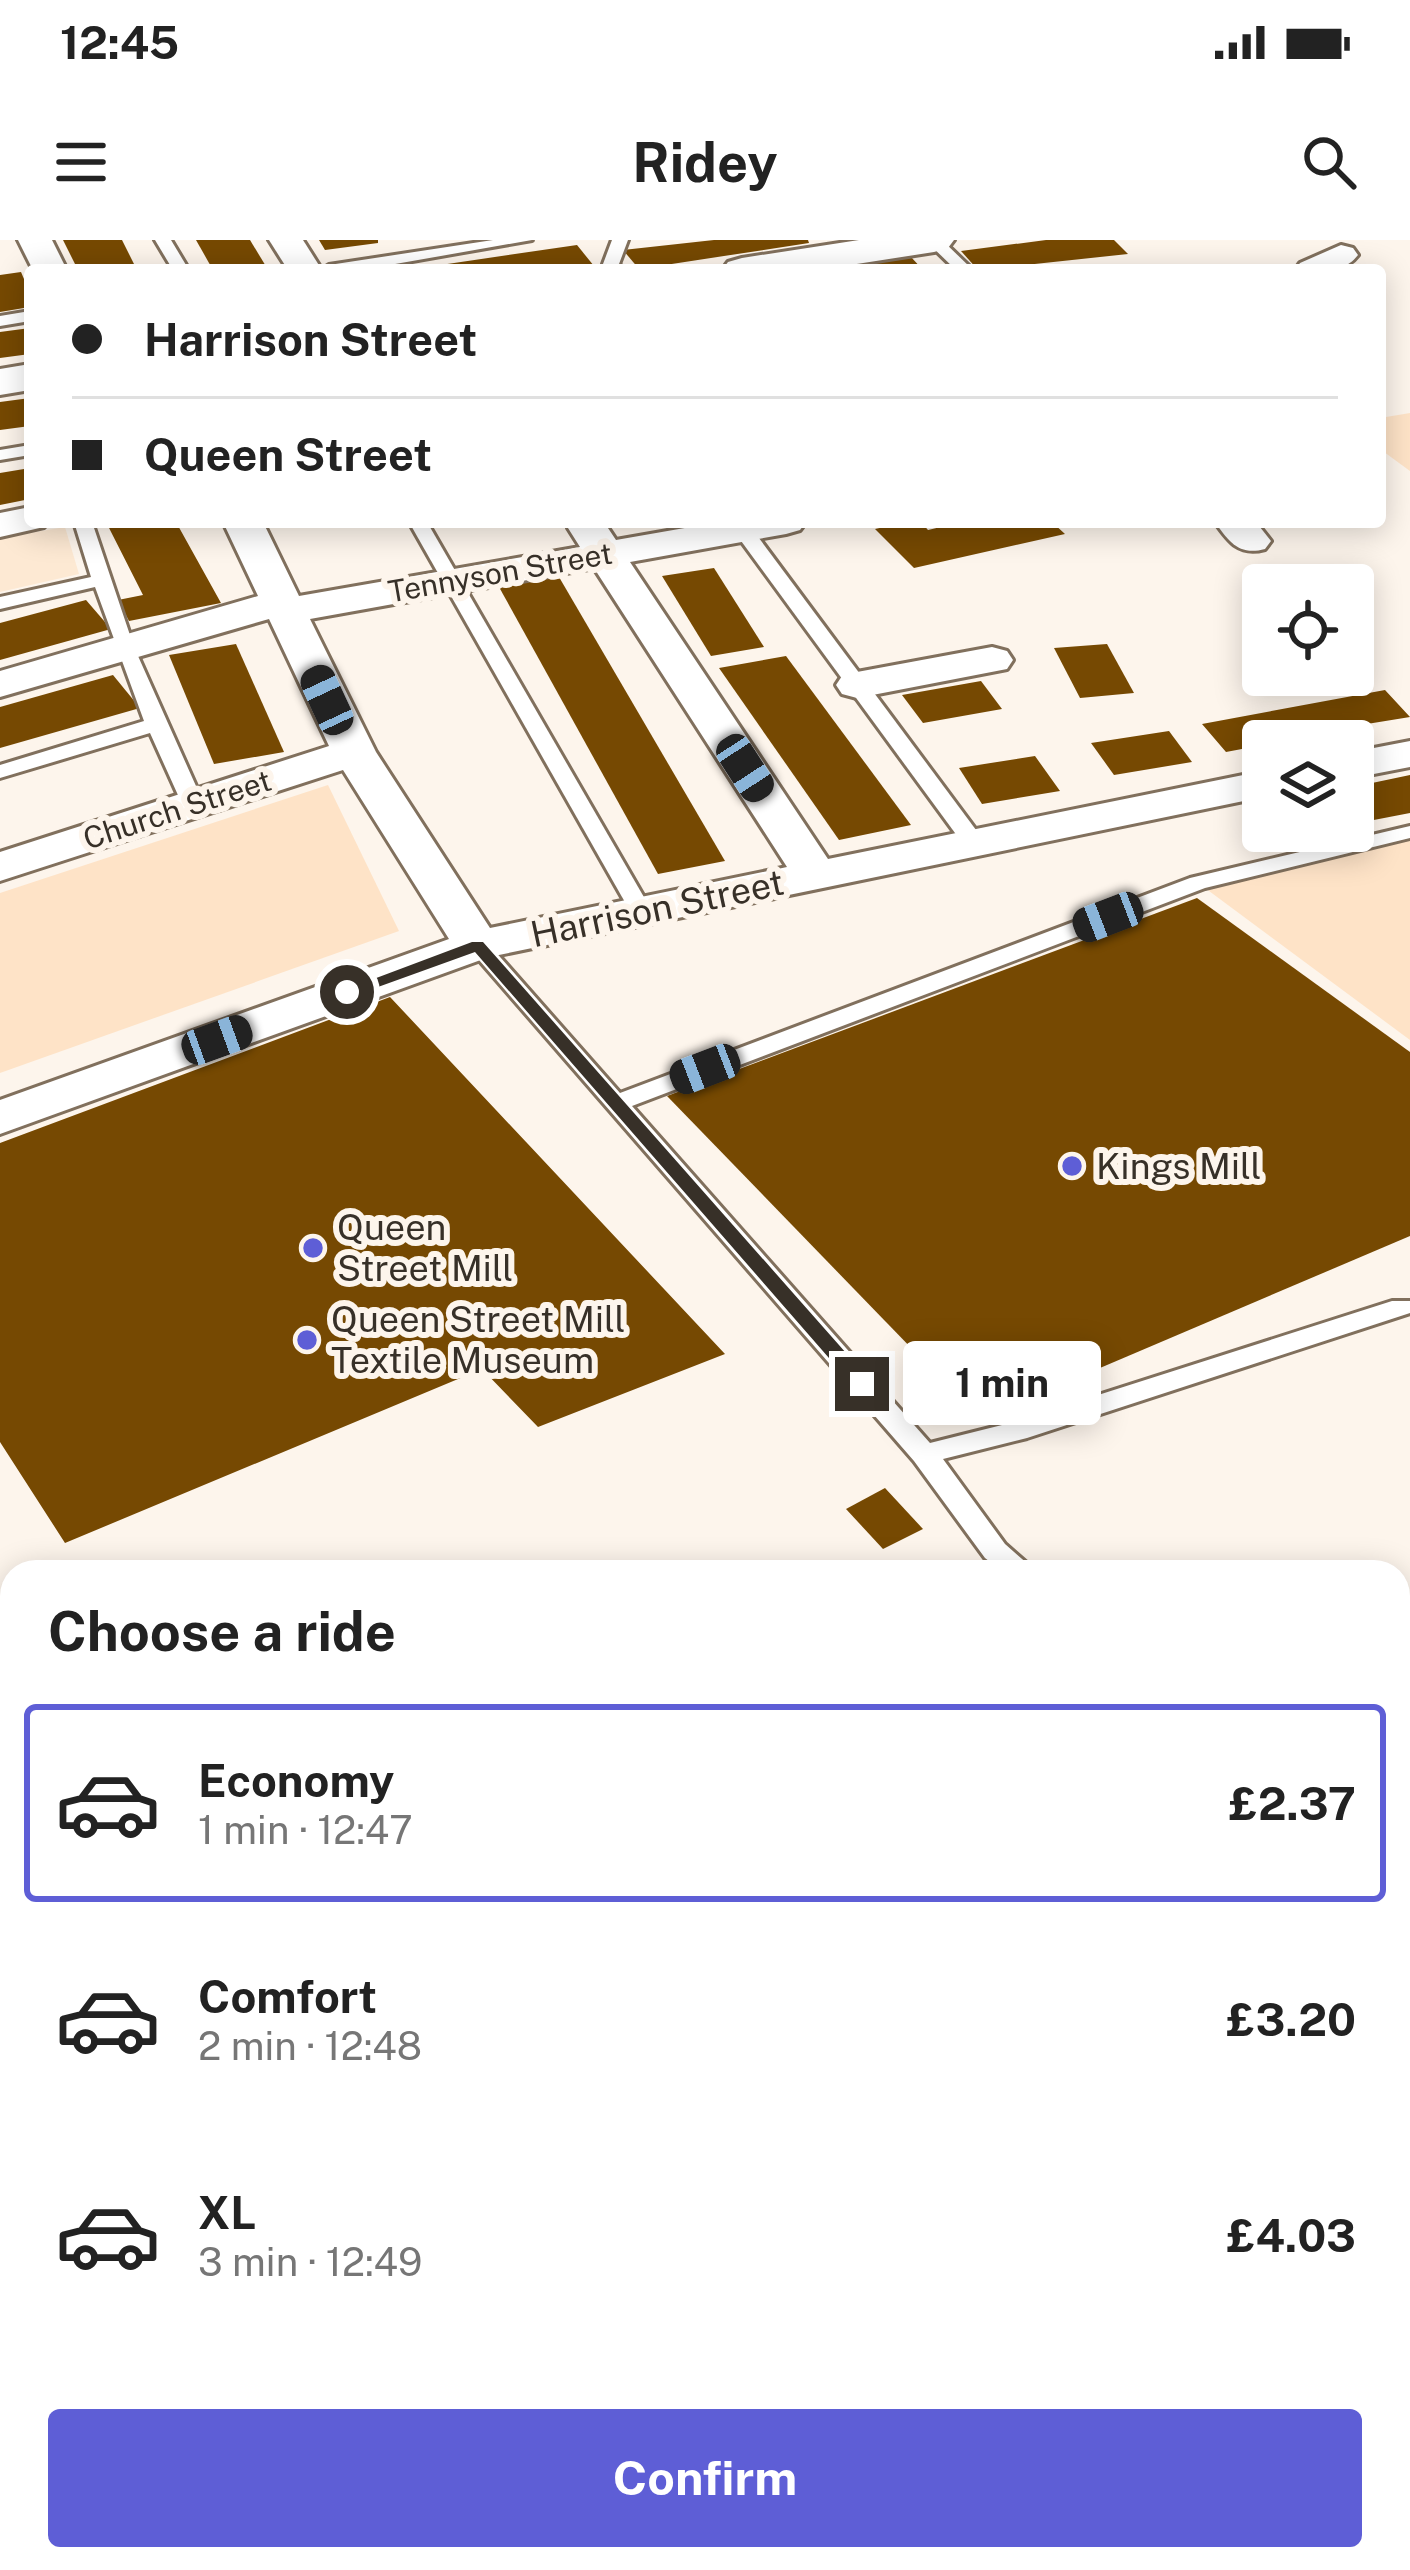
<!DOCTYPE html>
<meta charset="utf-8">
<style>
body{margin:0;font-family:"Public Sans",sans-serif;background:#f2f2f2;color:#222;height:100vh;display:flex;flex-direction:column;font-size:45px;white-space:nowrap}
*{box-sizing:border-box;margin:0}
p{font-size:39px;color:#767676}
.icon{flex:none;width:66px;height:66px;fill:none;stroke:currentColor;stroke-width:2;stroke-linecap:round;stroke-linejoin:round}
.map{position:relative;flex:1;overflow:hidden}
.panel{position:absolute;left:0px;top:1320px;width:1410px;height:1011px;display:flex;flex-direction:column;background:#fff;border-radius:36px 36px 0 0;box-shadow:0 6px 30px #0003}
.panel>*{flex:none}
.hud{position:absolute;left:24px;top:24px;width:1362px;height:264px;border-radius:12px;box-shadow:0 6px 30px #0003;display:grid;align-content:center;height:264px;padding:0 48px;background:#fff}
.tools{position:absolute;left:1242px;top:324px;display:grid;gap:24px}
.tools a{display:grid;place-items:center;width:132px;height:132px;border-radius:12px;background:#fff;box-shadow:0 6px 30px #0003;font-size:60px}
.end{position:absolute;width:54px;height:54px;margin:-27px;border:15px solid #373028;background:#fff;box-shadow:0 0 0 6px #fff}
.from{border-radius:50%}
.bubble{position:absolute;height:84px;border-radius:12px;background:#fff;box-shadow:0 6px 30px #0003;font-size:39px;font-weight:700;line-height:84px;text-align:center}
.car{position:absolute;width:36px;height:72px;margin:-36px -18px;border-radius:15px;box-shadow:0 0 9px 3px #0007;background:linear-gradient(#222 24%,#8ab4d8 0 40%,#222 0 76%,#8ab4d8 0 86%,#222 0)}
.hud b{display:flex;align-items:center;gap:42px;height:114px;font-size:45px}
.hud b+b{border-top:3px solid #e0e0e0}
.hud i{width:30px;height:30px;background:#222}
ul{padding:0;list-style:none}
li{display:flex;align-items:center;gap:36px;height:198px;margin:0 24px 18px;padding:0 24px;border:6px solid transparent;border-radius:12px}
li div{flex:1}
li b{display:block;font-size:45px}
li em{font-style:normal;font-weight:700}
li.on{border-color:#5e5ed6}
li>.icon{width:108px;height:108px;stroke-width:1.5}
h2{padding:0 48px;font-size:54px;line-height:144px}
.cta{display:flex;gap:24px;margin-top:auto;padding:24px 48px}
.cta a{flex:1;height:138px;border-radius:12px;background:#5e5ed6;color:#fff;font-size:48px;font-weight:700;line-height:138px;text-align:center}
.status{display:flex;justify-content:space-between;align-items:center;height:84px;padding:0 60px;background:#fff;direction:ltr}
.status svg{height:33px;fill:currentColor}
header{display:flex;justify-content:space-between;align-items:center;height:156px;padding:0 48px;background:#fff;font-size:54px;font-weight:700}
.map>svg:first-child{display:block}
.built{fill:#fde9d3}
.green{fill:#fee3c7}
.building{fill:#764902}
.lines{fill:none;stroke-linecap:round;stroke-linejoin:round}
.lane-casing{stroke:#81705d;stroke-width:6}
.street-casing{stroke:#81705d;stroke-width:6}
.secondary-casing{stroke:#81705d;stroke-width:6}
.lane{fill:#fff;fill-rule:evenodd}
.street{fill:#fff;fill-rule:evenodd}
.secondary{fill:#fff;fill-rule:evenodd}
.route{fill:#373028}
.poi-dot{fill:#5e5ed6;stroke:#fdf5ec;stroke-width:4.5}
.labels{text-anchor:middle;dominant-baseline:central;stroke-width:12;stroke-linejoin:round;paint-order:stroke}
.far-street-label{font-size:30px;fill:#373028;stroke:#fdf5ec}
.street-label{font-size:36px;fill:#373028;stroke:#fdf5ec}
.poi-label{font-size:36px;fill:#373028;stroke:#fdf5ec;text-anchor:start}
</style>
<div class="status"><b>12:45</b><svg viewBox="0 0 49 12"><path d="M0 12V9h3v3zM5 12V6h3v6zM10 12V3h3v9zM15 12V0h3v12zM26 1h20v11H26zM47 4h2v5h-2z"/></svg></div>
<header><svg class="icon" aria-label="menu" viewBox="0 0 24 24"><path d="M4 6h16M4 12h16M4 18h16"/></svg>Ridey<svg class="icon" aria-label="search" viewBox="0 0 24 24"><circle cx="10" cy="10" r="6"/><path d="M15 15l6 6"/></svg></header>
<div class="map">
<svg width="1410" height="2330" viewBox="0 0 1410 2330">
<rect width="100%" height="100%" fill="#fdf5ec"/>
<!-- built -->
<path class="built" d="M 65,287 L 79,334 L 0,352 L 0,298 Z"/>
<!-- green -->
<g class="green">
<path d="M 1410,173 L 1410,231 L 1380,209 L 1380,178 Z"/>
<path d="M 328,545 L 399,691 L 0,833 L 0,653 Z"/>
<path d="M 1410,597 L 1410,800 L 1205,648 Z"/>
<path d="M 1410,2099 L 1410,2330 L 1054,2330 L 1052,2319 L 1398,2319 L 1398,2100 Z"/>
</g>
<!-- building -->
<g class="building">
<path d="M 63,0 L 122,0 L 137,30 L 78,30 Z"/>
<path d="M 196,0 L 250,0 L 267,28 L 213,30 Z"/>
<path d="M 319,0 L 378,0 L 378,3 L 325,10 Z"/>
<path d="M 714,0 L 808,0 L 809,3 L 639,29 L 623,10 Z"/>
<path d="M 1046,0 L 1114,0 L 1128,14 L 978,30 L 961,11 Z"/>
<path d="M 577,5 L 594,26 L 428,30 L 427,27 Z"/>
<path d="M 911,17 L 923,30 L 868,30 L 863,24 Z"/>
<path d="M 21,32 L 30,53 L 30,67 L 0,72 L 0,35 Z"/>
<path d="M 30,88 L 30,114 L 0,118 L 0,92 Z"/>
<path d="M 30,158 L 30,186 L 0,190 L 0,162 Z"/>
<path d="M 30,228 L 30,259 L 0,265 L 0,233 Z"/>
<path d="M 106,282 L 176,282 L 221,363 L 129,381 L 118,360 L 143,355 Z"/>
<path d="M 907,282 L 921,282 L 928,290 L 962,282 L 1052,282 L 1065,294 L 914,328 L 875,289 Z"/>
<path d="M 714,328 L 764,407 L 711,416 L 662,336 Z"/>
<path d="M 559,337 L 725,621 L 658,634 L 499,347 Z"/>
<path d="M 86,360 L 111,389 L 0,420 L 0,383 Z"/>
<path d="M 236,404 L 284,512 L 214,524 L 169,415 Z"/>
<path d="M 1107,404 L 1134,453 L 1080,458 L 1054,408 Z"/>
<path d="M 786,416 L 911,585 L 839,600 L 719,428 Z"/>
<path d="M 113,435 L 140,468 L 0,508 L 0,467 Z"/>
<path d="M 981,441 L 1002,469 L 923,483 L 902,455 Z"/>
<path d="M 1385,450 L 1410,477 L 1263,501 L 1263,505 L 1226,512 L 1202,484 Z"/>
<path d="M 1169,491 L 1192,522 L 1114,535 L 1091,503 Z"/>
<path d="M 1035,516 L 1060,551 L 982,564 L 959,528 Z"/>
<path d="M 1410,535 L 1410,573 L 1353,584 L 1353,547 Z"/>
<path d="M 1197,658 L 1410,812 L 1410,996 L 980,1179 L 667,856 Z"/>
<path d="M 390,757 L 725,1114 L 538,1187 L 482,1129 L 65,1303 L 0,1202 L 0,903 Z"/>
<path d="M 885,1248 L 923,1289 L 883,1309 L 846,1269 Z"/>
</g>
<g class="lines">
<!-- lane casing -->
<g class="lane-casing">
<g id="lane">
<path d="M 155,0 L 171,0 L 189,30 L 173,30 Z"/>
<path d="M 493,0 L 532,0 L 361,30 L 321,30 L 329,25 Z"/>
<path d="M 612,0 L 628,0 L 619,24 L 624,30 L 607,30 L 603,24 Z"/>
<path d="M 925,0 L 942,0 L 973,30 L 956,30 Z"/>
<path d="M 30,71 L 30,81 L 0,86 L 0,76 Z"/>
<path d="M 30,205 L 30,215 L 0,220 L 0,210 Z"/>
<path d="M 74,282 L 92,282 L 134,407 L 204,564 L 201,569 L 185,569 L 182,564 L 150,493 L 0,538 L 0,525 L 144,481 L 95,347 L 0,369 L 0,357 L 91,337 Z"/>
<path d="M 409,282 L 427,282 L 652,671 L 649,676 L 633,676 L 630,671 Z"/>
<path d="M 736,286 L 750,286 L 982,598 L 982,608 L 966,608 L 736,294 Z"/>
<path d="M 1410,586 L 1410,598 L 1205,648 L 632,866 L 930,1203 L 1014,1182 L 1392,1061 L 1410,1061 L 1410,1073 L 1027,1198 L 943,1219 L 1005,1304 L 1037,1332 L 1003,1332 L 985,1318 L 914,1221 L 466,705 L 477,698 L 485,700 L 620,853 L 1190,638 Z"/>
</g>
</g>
<!-- street casing -->
<g class="street-casing">
<g id="street">
<path d="M 18,0 L 52,0 L 67,30 L 33,30 Z"/>
<path d="M 269,0 L 303,0 L 322,30 L 288,30 Z"/>
<path d="M 1341,5 L 1353,8 L 1358,15 C 1343,35 1318,30 1295,30 L 1300,23 Z"/>
<path d="M 30,267 L 30,282 L 48,282 L 44,287 L 0,297 L 0,273 Z"/>
<path d="M 223,282 L 263,282 L 299,356 L 580,307 L 568,288 L 572,282 L 604,282 L 616,300 L 719,282 L 806,282 L 800,290 L 786,294 L 630,322 L 828,619 L 1263,531 L 1263,557 L 489,717 L 0,894 L 0,860 L 449,699 L 343,530 L 0,641 L 0,612 L 329,506 L 269,379 L 0,457 L 0,431 L 258,356 ZM 594,328 L 787,627 L 490,688 L 376,512 L 310,379 Z"/>
<path d="M 1215,282 L 1256,282 L 1271,301 L 1265,309 C 1239,316 1229,302 1215,282 Z"/>
<path d="M 992,407 L 1007,411 L 1013,420 L 1007,429 L 857,458 L 842,454 L 836,445 L 842,436 L 857,432 Z"/>
<path d="M 1410,501 L 1410,527 L 1353,538 L 1353,512 Z"/>
</g>
</g>
<!-- secondary casing -->
<g class="secondary-casing">
<g id="secondary">
<path d="M 859,0 L 954,0 L 948,8 L 934,12 L 818,30 L 722,30 L 728,22 L 742,18 Z"/>
<path d="M 30,124 L 30,150 L 0,155 L 0,129 Z"/>
</g>
</g>
<!-- lane -->
<use href="#lane" class="lane"/>
<!-- street -->
<use href="#street" class="street"/>
<!-- secondary -->
<use href="#secondary" class="secondary"/>
</g>
<!-- route -->
<path class="route" d="M 472,702 L 483,702 L 869,1139 L 869,1149 L 856,1149 L 475,712 L 353,756 L 339,752 Z"/>
<!-- markers -->
<g class="poi-dot">
<circle cx="1072" cy="926" r="12"/>
<circle cx="313" cy="1008" r="12"/>
<circle cx="307" cy="1100" r="12"/>
</g>
<g class="labels">
<!-- far-street labels -->
<g class="far-street-label">
<text transform="translate(500 332) rotate(-10)">Tennyson Street</text>
<text transform="translate(177 569) rotate(-18)">Church Street</text>
</g>
<!-- street labels -->
<g class="street-label">
<text transform="translate(657 668) rotate(-12)">Harrison Street</text>
</g>
<!-- poi labels -->
<g class="poi-label">
<text x="1096" y="926">Kings Mill</text>
<text x="337" y="987">Queen<tspan x="337" dy="41">Street Mill</tspan></text>
<text x="331" y="1079">Queen Street Mill<tspan x="331" dy="41">Textile Museum</tspan></text>
</g>
</g>
</svg>
<div class="tools">
<a><svg class="icon" aria-label="locate" viewBox="0 0 24 24"><circle cx="12" cy="12" r="6"/><path d="M12 2v4M12 18v4M2 12h4M18 12h4"/></svg></a>
<a><svg class="icon" aria-label="layers" viewBox="0 0 24 24"><path d="M12 4l9 5-9 5-9-5zM3 14l9 5 9-5"/></svg></a>
</div>
<i class="end from" style="left:347px;top:752px"></i>
<i class="end" style="left:862px;top:1144px"></i>
<div class="bubble" style="left:903px;top:1101px;width:198px">1 min</div>
<i class="car" style="left:327px;top:460px;rotate:335deg"></i>
<i class="car" style="left:745px;top:528px;rotate:147deg"></i>
<i class="car" style="left:1108px;top:677px;rotate:249deg"></i>
<i class="car" style="left:217px;top:800px;rotate:70deg"></i>
<i class="car" style="left:705px;top:829px;rotate:249deg"></i>
<div class="hud">
<b><i class="from"></i>Harrison Street</b>
<b><i></i>Queen Street</b>
</div>
<section class="panel">
<h2>Choose a ride</h2>
<ul>
<li class="on"><svg class="icon" aria-label="car" viewBox="0 0 24 24"><path d="M5 17H2v-5l4-1 3-4h7l3 4 3 1v5h-3M9 17h6M6 11h13"/><circle cx="7" cy="17" r="2"/><circle cx="17" cy="17" r="2"/></svg><div><b>Economy</b><p>1 min · 12:47</p></div><em>£2.37</em></li>
<li><svg class="icon" aria-label="car" viewBox="0 0 24 24"><path d="M5 17H2v-5l4-1 3-4h7l3 4 3 1v5h-3M9 17h6M6 11h13"/><circle cx="7" cy="17" r="2"/><circle cx="17" cy="17" r="2"/></svg><div><b>Comfort</b><p>2 min · 12:48</p></div><em>£3.20</em></li>
<li><svg class="icon" aria-label="car" viewBox="0 0 24 24"><path d="M5 17H2v-5l4-1 3-4h7l3 4 3 1v5h-3M9 17h6M6 11h13"/><circle cx="7" cy="17" r="2"/><circle cx="17" cy="17" r="2"/></svg><div><b>XL</b><p>3 min · 12:49</p></div><em>£4.03</em></li>
</ul>
<div class="cta"><a>Confirm</a></div>
</section>
</div>
